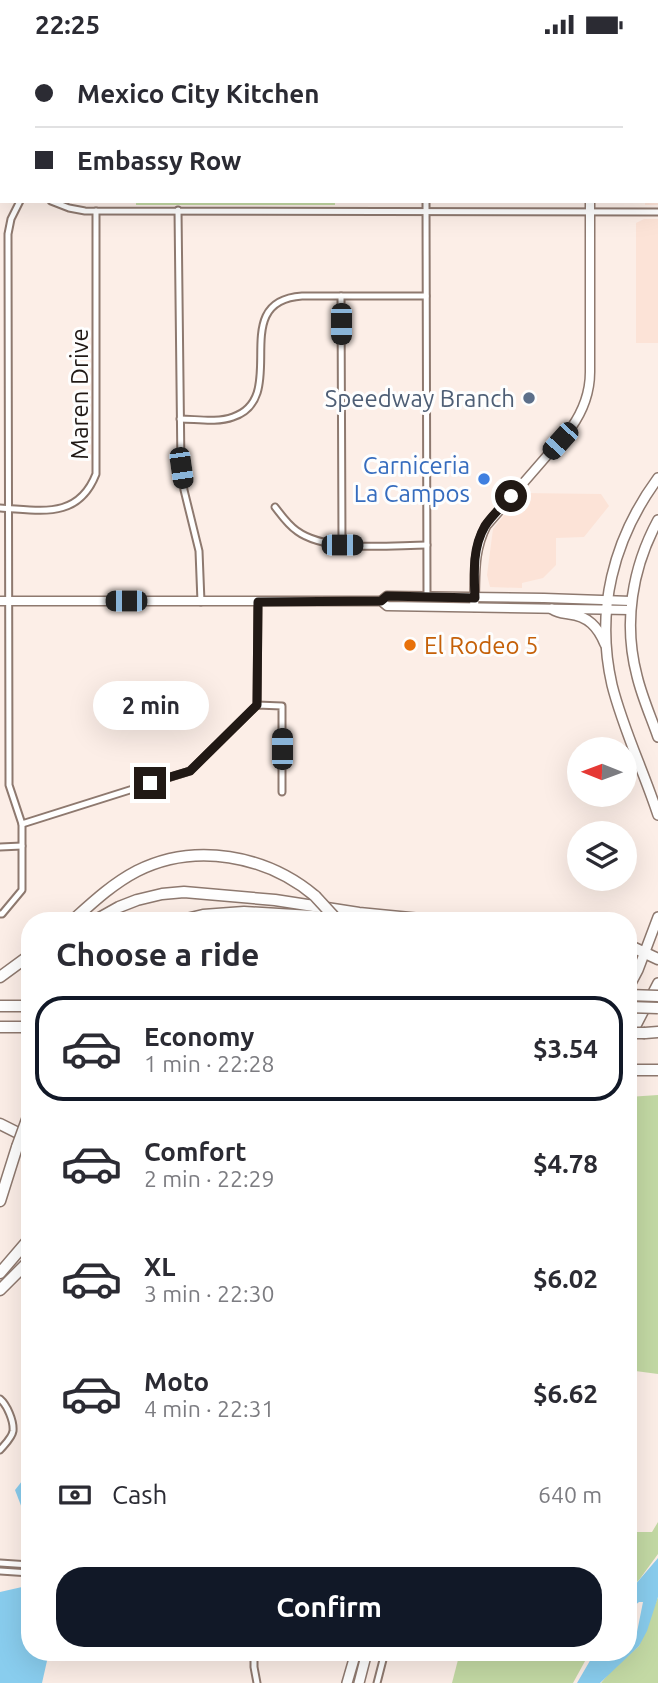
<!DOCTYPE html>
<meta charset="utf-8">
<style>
body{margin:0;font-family:Ubuntu,sans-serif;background:#f2f2f3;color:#2b2b33;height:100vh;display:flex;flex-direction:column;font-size:26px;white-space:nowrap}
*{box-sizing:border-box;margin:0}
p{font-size:23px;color:#7c7c81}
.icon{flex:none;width:38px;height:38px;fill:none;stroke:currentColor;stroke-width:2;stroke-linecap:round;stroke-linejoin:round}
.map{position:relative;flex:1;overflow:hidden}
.side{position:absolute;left:21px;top:863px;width:616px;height:749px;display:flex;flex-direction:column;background:#fff;border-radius:28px;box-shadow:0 7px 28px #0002}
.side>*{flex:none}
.guide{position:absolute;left:0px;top:0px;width:658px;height:154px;box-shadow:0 7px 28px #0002;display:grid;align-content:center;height:154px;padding:0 35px;background:#fff}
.needle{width:46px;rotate:271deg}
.fabs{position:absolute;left:567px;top:688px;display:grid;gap:14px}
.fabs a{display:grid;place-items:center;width:70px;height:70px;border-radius:50%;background:#fff;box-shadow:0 7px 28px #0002;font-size:35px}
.end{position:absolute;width:32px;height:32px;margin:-16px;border:9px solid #211915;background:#fff;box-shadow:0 0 0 4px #fff}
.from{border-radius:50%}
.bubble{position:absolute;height:49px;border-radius:24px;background:#fff;box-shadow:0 7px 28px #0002;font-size:23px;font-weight:600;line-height:49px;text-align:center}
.car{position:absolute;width:21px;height:42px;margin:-21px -10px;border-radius:9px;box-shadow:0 0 5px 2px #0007;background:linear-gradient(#222 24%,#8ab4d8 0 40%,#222 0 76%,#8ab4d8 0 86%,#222 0)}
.guide b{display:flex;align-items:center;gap:24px;height:66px;font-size:26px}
.guide b+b{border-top:2px solid #e1e1e2}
.guide i{width:18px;height:18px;background:#2b2b33}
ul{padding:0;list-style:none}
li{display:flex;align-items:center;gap:21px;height:105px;margin:0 14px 10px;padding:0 21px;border:4px solid transparent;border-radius:28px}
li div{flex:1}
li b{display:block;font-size:26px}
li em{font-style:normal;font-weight:600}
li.current{border-color:#111827}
li>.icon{width:63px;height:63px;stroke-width:1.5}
h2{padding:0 35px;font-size:32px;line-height:84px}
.pay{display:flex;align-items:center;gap:18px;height:77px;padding:0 35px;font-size:26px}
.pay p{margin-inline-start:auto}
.primary-button{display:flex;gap:14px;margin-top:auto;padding:14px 35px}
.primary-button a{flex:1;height:80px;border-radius:28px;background:#111827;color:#fff;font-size:28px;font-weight:600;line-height:80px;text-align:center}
.status{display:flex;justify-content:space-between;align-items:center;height:49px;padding:0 35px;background:#fff;direction:ltr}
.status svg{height:19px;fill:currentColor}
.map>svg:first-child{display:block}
.built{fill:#fce3d7}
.green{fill:#c3d9a4}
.water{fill:#89cdee}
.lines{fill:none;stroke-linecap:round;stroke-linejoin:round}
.street-casing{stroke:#8e796f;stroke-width:9}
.secondary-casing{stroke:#8e796f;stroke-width:11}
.primary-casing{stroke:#8e796f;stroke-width:12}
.highway-casing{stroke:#8e796f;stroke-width:13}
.street{stroke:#fff;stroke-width:5}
.secondary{stroke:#fff;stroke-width:8}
.primary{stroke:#fff;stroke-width:9}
.highway{stroke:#fff;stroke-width:10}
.highway-bridge-casing{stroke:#8e796f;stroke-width:13;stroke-linecap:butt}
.highway-bridge{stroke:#fff;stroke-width:10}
.route{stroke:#211915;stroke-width:9}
.service-dot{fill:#5c6f8a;stroke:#fefefe;stroke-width:2.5}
.shop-dot{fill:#3f7fe0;stroke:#fefefe;stroke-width:2.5}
.food-dot{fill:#e8710a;stroke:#fefefe;stroke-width:2.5}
.labels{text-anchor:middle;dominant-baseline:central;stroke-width:6;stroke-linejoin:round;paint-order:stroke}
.street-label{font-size:24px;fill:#211915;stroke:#fefefe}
.service-label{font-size:24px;fill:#4e5e75;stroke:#fefefe;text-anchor:end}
.shop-label{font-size:24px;fill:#366cbe;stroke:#fefefe;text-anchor:end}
.food-label{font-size:24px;fill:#c56008;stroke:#fefefe;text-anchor:start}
</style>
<div class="status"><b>22:25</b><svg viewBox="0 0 49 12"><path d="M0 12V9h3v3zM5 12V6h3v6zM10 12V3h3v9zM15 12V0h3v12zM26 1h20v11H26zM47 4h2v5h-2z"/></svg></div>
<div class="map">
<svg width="658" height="1634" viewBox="0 0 658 1634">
<rect width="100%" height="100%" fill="#fceee7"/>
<!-- built -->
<g class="built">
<path d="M 650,0 L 658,0 L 658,156 L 645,156 L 645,152 L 656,152 L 656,2 L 650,2 Z"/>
<path d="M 644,170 L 658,170 L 658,294 L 636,294 L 636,174 Z"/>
<path d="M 522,444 L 601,445 L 609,457 L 584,488 L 556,489 L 556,516 L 543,529 L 522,534 L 522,539 L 490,538 L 487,526 L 493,480 Z"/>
</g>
<!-- green -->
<g class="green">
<path d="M 146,0 L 338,0 L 338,2 L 144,2 Z"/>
<rect x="136" y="152" width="199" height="4"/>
<path d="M 161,638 L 162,649 L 145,651 L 144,639 Z"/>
<path d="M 658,1046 L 658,1325 L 628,1321 L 628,1048 Z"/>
<path d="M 658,1473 L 658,1505 L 639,1531 L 628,1542 L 628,1483 L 652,1483 Z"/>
<path d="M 658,1548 L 658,1634 L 601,1634 L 611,1622 L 639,1597 Z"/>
<path d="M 460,1603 L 590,1603 L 573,1634 L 452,1634 Z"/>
</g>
<!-- water -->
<g class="water">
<path d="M 30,1422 L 30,1480 L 15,1441 Z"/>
<path d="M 658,1509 L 658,1548 L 647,1582 L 639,1597 L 600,1634 L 577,1634 L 595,1603 L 628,1603 L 628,1600 L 635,1593 L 643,1553 L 639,1553 L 628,1562 L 628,1544 Z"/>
<path d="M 22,1538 L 30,1539 L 30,1603 L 49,1603 L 42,1634 L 0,1634 L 0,1543 Z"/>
</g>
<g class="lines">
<!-- street casing -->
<g class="street-casing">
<g id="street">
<path d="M 8,0 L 8,2"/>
<path d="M 425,0 L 425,2"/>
<path d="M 493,0 L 493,2"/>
<path d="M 133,2 L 134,0"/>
<path d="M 342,2 L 342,0"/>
<path d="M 51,152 L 69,159 L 85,162 L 658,163"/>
<path d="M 426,152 L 427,548"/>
<path d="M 178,161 L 181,419 L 184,441 L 199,502 L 201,553"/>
<path d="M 341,247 L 342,496"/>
<path d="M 180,370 C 196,370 217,374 233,368 C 292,348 225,252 302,247 L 426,247"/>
<path d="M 275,458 C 282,467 288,476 297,482 C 327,504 391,496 427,496"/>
<path d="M 0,459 C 40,461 78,471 96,425 L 96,162"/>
<path d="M 257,656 L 258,553"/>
<path d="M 22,775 L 190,722 L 257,656 L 282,657 L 282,743"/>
<path d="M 0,798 L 22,797"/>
<path d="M 0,865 L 2,865 L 22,841 L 22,775 L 9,736 L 9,730 L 8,185 L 11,170 L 20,152"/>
<path d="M 0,1350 C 7,1356 14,1372 13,1382 C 12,1389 4,1396 0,1401"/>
<path d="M 0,1514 L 30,1516"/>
<path d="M 0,1522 L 30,1524"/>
<path d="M 254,1603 L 254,1618 L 257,1634"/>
<path d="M 377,1634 L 385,1603"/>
</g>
</g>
<!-- secondary casing -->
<g class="secondary-casing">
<g id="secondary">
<path d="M 589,0 L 589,2"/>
<path d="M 0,552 L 381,552 L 387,557 L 631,561"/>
<path d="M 381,552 L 387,547 L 544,549 L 631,552"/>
<path d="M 474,558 C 476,528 472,505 486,477 L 571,379 C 583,362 590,344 590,323 L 590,152"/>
</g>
</g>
<!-- primary casing -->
<g class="primary-casing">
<g id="primary">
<path d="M 658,429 C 613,490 595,562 612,636 C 623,680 644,723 658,766"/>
<path d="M 658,471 C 632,519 623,574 637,627 C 642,648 651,668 658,688"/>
<path d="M 552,560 C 558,564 562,564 569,565 C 588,567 598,578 605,595"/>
<path d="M 628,940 L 638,921 L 658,868"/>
<path d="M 628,992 L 658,934"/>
<path d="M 347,1634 L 356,1603"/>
<path d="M 359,1634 L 367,1603"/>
</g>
</g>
<!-- highway casing -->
<g class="highway-casing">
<g id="highway">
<path d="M 72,872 C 92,854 112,835 137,822 C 195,793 266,806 315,847"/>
<path d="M 94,872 L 119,858 L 137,851 L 162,845 L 184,843 L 275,851 L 359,864 L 441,872"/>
<path d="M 178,872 L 203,866 L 244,863 L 362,870"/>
<path d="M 628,896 L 658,910"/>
<path d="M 0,928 L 30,906"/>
<path d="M 0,957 L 30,957"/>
<path d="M 0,978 L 30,978"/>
<path d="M 645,984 L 658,983"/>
<path d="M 628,1021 L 658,1021"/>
<path d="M 0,1075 L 30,1090"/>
<path d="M 0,1152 L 17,1098"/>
<path d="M 0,1224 L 30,1189"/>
<path d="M 0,1241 L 30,1211"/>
</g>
</g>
<!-- street -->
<use href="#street" class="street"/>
<!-- secondary -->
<use href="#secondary" class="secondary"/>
<!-- primary -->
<use href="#primary" class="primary"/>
<!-- highway -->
<use href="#highway" class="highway"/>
<!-- highway-bridge casing -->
<g class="highway-bridge-casing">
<g id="highway-bridge">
<path d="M 315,847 L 338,872"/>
<path d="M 628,946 L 658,947"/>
<path d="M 628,958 L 658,959"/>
<path d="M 628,984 L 645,984"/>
<path d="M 17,1098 L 29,1065"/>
</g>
</g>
<!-- highway-bridge -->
<use href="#highway-bridge" class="highway-bridge"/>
</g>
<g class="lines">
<!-- route -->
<path class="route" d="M 150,734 L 190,722 L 257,656 L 258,553 L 381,552 L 387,547 L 475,549 C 474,525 472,499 485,477 C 492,466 503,457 511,447"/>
</g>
<!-- markers -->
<circle class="service-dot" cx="529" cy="349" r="7"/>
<circle class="shop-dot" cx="484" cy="430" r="7"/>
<circle class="food-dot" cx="410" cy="596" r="7"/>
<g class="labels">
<!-- street labels -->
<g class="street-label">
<text transform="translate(79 345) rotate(-90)">Maren Drive</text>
</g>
<!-- service labels -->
<g class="service-label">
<text x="515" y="349">Speedway Branch</text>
</g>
<!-- shop labels -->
<g class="shop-label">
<text x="470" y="416">Carniceria<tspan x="470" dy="28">La Campos</tspan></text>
</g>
<!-- food labels -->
<g class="food-label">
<text x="424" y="596">El Rodeo 5</text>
</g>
</g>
</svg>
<div class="fabs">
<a><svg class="needle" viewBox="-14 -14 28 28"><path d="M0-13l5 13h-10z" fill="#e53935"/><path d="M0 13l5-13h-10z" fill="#7c7c81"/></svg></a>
<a><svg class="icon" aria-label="layers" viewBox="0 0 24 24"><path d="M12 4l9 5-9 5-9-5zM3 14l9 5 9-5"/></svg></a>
</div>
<i class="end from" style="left:511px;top:447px"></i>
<i class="end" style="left:150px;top:734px"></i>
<div class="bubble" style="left:93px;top:632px;width:116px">2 min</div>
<i class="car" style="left:341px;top:275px;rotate:180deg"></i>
<i class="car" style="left:560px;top:392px;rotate:222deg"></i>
<i class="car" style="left:181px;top:419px;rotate:172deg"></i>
<i class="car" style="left:342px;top:496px;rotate:90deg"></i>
<i class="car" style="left:126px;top:552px;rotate:270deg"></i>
<i class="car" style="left:282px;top:700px;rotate:0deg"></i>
<div class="guide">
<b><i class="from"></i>Mexico City Kitchen</b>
<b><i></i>Embassy Row</b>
</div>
<section class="side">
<h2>Choose a ride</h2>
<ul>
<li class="current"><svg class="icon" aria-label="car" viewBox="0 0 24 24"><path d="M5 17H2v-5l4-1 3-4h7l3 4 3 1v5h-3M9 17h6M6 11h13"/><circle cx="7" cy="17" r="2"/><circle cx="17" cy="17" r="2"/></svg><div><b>Economy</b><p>1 min · 22:28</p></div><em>$3.54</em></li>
<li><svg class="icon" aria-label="car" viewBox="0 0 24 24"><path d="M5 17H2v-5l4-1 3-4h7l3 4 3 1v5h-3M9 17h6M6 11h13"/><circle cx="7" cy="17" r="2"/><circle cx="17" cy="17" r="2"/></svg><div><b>Comfort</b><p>2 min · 22:29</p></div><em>$4.78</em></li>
<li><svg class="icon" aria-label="car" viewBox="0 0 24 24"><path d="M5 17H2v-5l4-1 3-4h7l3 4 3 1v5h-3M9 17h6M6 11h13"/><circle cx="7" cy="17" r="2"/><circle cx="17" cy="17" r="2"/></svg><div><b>XL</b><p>3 min · 22:30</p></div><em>$6.02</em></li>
<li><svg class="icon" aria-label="car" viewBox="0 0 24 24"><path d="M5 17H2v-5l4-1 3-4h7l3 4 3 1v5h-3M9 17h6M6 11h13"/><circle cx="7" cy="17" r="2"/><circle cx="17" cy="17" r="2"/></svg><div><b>Moto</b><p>4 min · 22:31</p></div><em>$6.62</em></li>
</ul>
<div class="pay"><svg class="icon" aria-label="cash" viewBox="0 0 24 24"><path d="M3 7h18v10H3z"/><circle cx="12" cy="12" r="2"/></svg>Cash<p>640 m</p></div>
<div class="primary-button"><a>Confirm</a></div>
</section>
</div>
